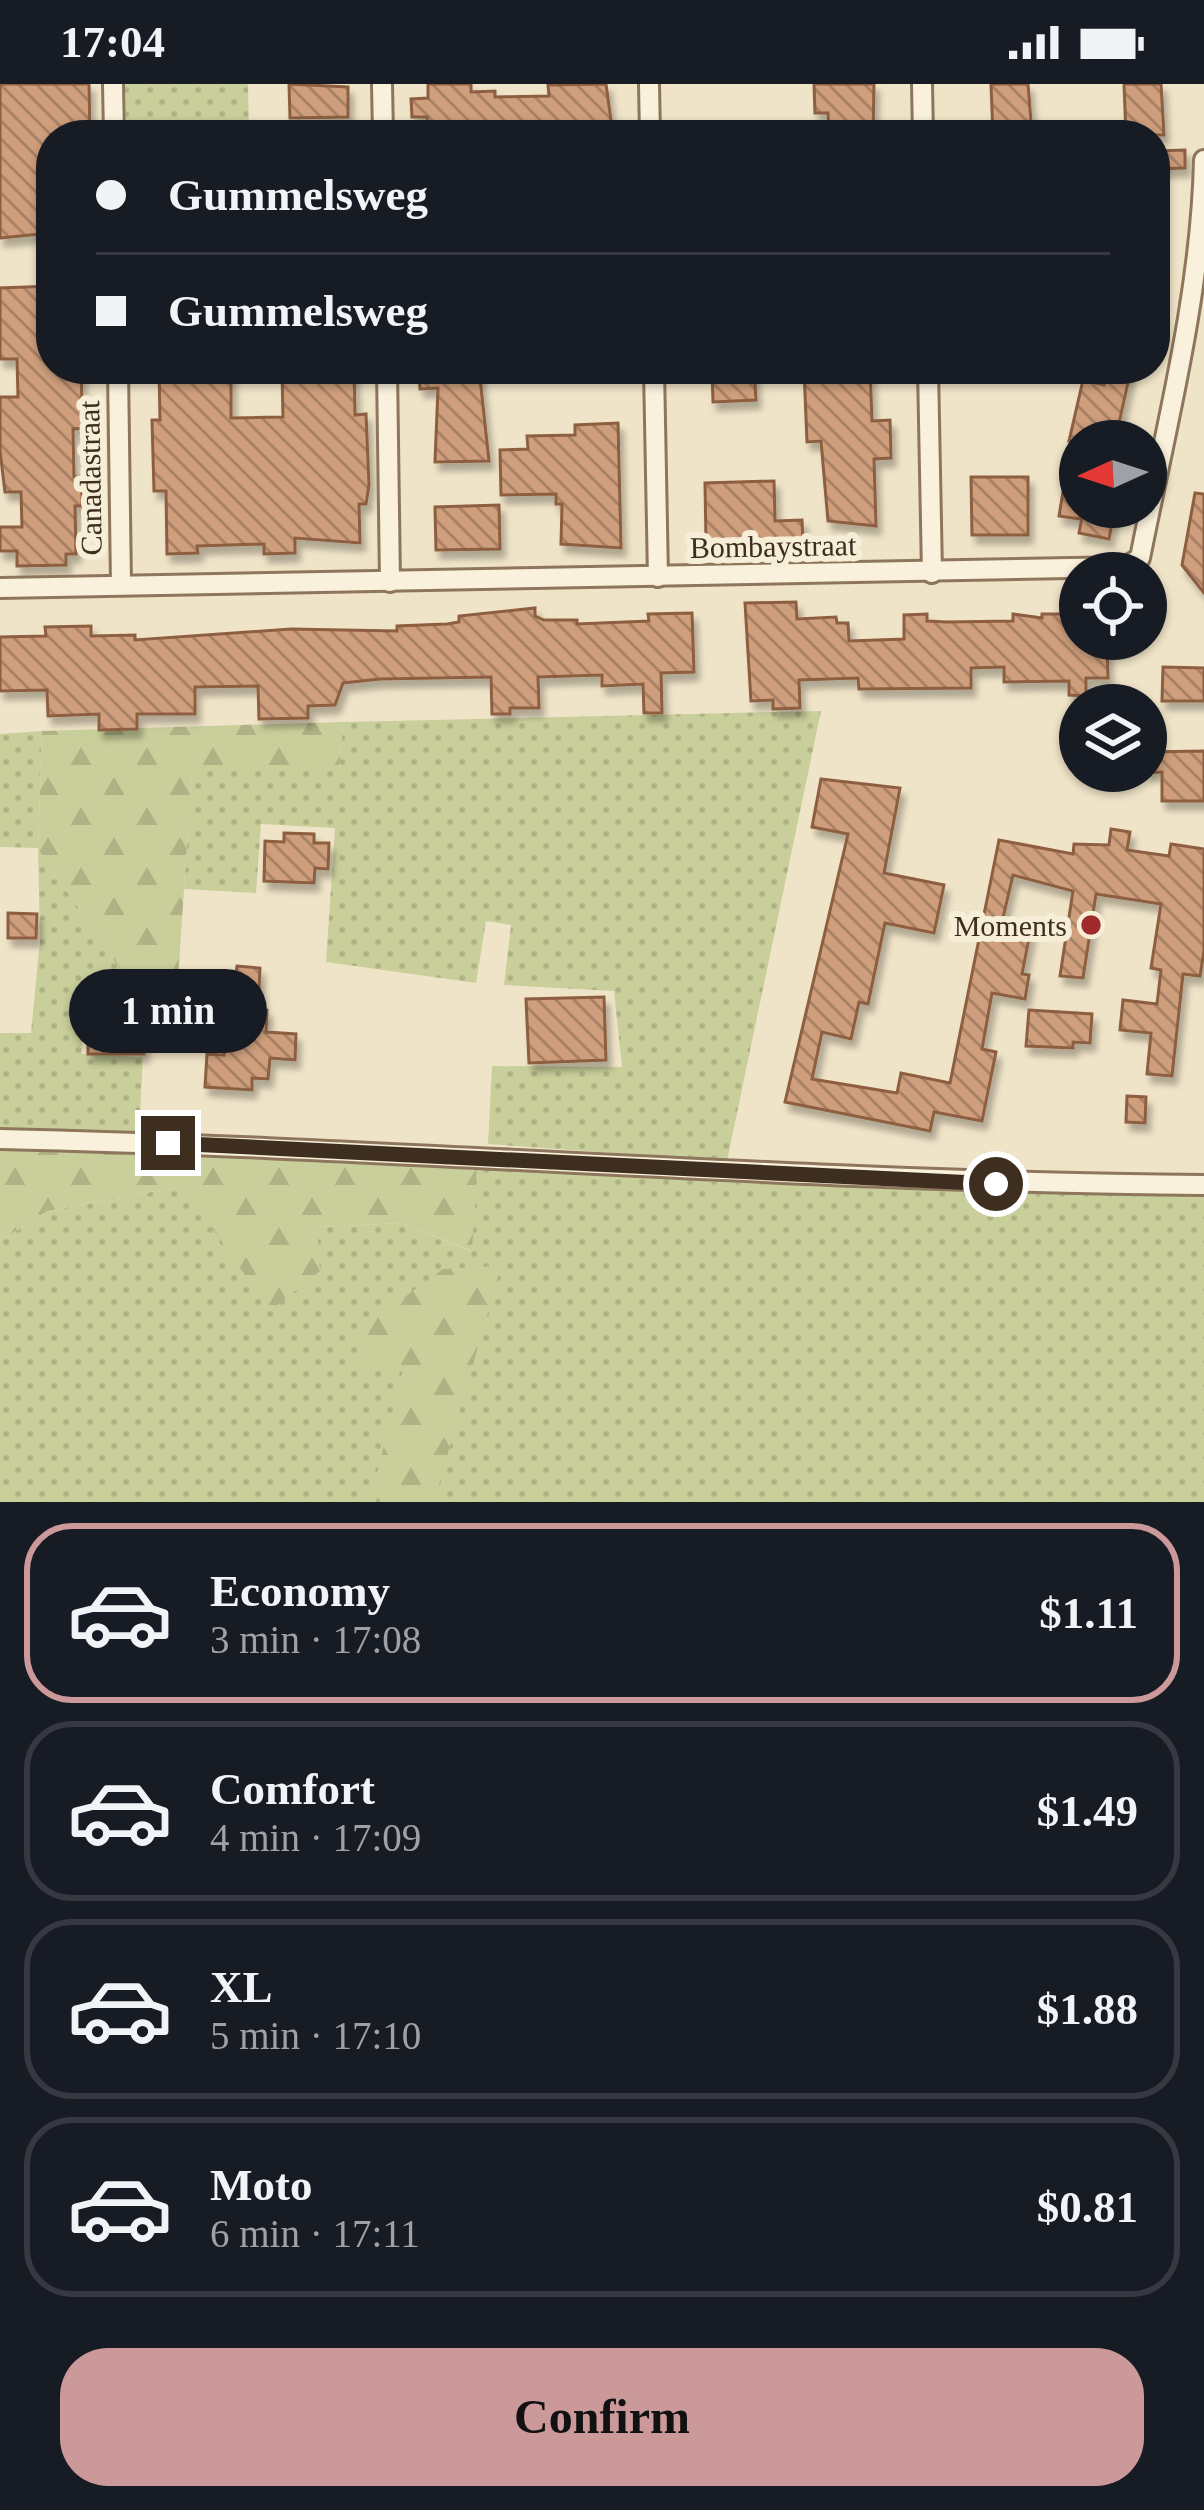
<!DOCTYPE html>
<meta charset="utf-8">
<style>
body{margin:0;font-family:"Times New Roman",serif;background:#20242c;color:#f1f3f6;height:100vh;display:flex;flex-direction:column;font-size:45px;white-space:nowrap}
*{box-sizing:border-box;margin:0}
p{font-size:39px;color:#9ea1a6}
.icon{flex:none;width:66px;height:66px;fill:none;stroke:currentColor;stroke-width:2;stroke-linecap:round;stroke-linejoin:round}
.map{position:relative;height:1418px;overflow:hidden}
.panel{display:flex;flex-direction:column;background:#171b24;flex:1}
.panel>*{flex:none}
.hud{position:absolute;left:36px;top:36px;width:1134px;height:264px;border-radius:48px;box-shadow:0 3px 9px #0004;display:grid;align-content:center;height:264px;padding:0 60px;background:#171b24}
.needle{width:78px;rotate:267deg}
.buttons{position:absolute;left:1059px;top:336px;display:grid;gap:24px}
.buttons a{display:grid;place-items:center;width:108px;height:108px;border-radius:50%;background:#171b24;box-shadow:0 3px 9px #0004;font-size:60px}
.end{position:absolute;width:54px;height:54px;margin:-27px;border:15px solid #3d2e20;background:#fff;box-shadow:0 0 0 6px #fff}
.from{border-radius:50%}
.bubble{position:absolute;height:84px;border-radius:42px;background:#171b24;box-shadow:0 3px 9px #0004;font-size:39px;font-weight:800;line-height:84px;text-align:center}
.hud b{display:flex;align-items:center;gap:42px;height:114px;font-size:45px}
.hud b+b{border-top:3px solid #363941}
.hud i{width:30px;height:30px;background:#f1f3f6}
ul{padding:21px 0 0;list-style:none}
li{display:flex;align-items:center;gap:36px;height:180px;margin:0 24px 18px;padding:0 36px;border:6px solid #363941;border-radius:48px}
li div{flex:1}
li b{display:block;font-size:45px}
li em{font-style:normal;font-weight:800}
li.current{border-color:#cc999b}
li>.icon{width:108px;height:108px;stroke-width:1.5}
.cta{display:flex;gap:24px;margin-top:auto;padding:24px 60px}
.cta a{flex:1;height:138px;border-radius:48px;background:#cc999b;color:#111;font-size:48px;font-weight:800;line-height:138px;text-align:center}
.status{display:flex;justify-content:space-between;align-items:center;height:84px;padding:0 60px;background:#171b24;direction:ltr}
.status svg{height:33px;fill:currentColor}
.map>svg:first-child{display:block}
.grass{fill:url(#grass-dots)}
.forest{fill:url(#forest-firs)}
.building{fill:url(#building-back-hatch);stroke:#8d5f41;stroke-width:3;filter:url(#shadow)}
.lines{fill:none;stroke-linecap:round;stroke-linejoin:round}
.minor-casing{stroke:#8d765c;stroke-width:24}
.minor{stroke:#faf1dc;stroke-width:18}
.route{stroke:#3d2e20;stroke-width:15}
.poi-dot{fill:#9e2a2b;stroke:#f7eed8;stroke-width:4.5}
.labels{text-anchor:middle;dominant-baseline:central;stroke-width:12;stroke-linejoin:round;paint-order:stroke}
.street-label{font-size:30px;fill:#3d2e20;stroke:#f7eed8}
.poi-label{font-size:30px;fill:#3d2e20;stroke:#f7eed8;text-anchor:end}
</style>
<div class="status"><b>17:04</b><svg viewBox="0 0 49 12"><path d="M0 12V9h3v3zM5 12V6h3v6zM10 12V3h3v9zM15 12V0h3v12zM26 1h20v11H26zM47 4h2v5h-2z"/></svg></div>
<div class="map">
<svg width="1204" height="1418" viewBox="0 0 1204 1418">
<defs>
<pattern id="grass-dots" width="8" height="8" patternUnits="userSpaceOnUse" patternTransform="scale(3)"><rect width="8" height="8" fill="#c9cf9b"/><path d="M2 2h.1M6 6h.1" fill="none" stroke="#aeb285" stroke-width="1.8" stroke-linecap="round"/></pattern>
<pattern id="forest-firs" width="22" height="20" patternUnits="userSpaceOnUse" patternTransform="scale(3)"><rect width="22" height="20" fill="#c9cf9b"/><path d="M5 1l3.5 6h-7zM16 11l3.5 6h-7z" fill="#aeb285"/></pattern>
<pattern id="building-back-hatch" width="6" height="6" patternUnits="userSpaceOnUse" patternTransform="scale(3)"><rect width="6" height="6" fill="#cf9f7d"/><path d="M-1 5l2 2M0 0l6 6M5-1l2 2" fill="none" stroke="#a98266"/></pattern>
<filter id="shadow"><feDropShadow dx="4.5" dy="8" stdDeviation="3" flood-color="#0004"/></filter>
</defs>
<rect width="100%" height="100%" fill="#f0e4c8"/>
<!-- grass -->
<g class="grass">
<path d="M 125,0 L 248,0 L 249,51 L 126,51 Z"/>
<path d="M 821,627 L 727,1077 L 488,1060 L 492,982 L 622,983 L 614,907 L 504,901 L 511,841 L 486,837 L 476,899 L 326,878 L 335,744 L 261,740 L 256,809 L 184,805 L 192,686 L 339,687 L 343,638 Z"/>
<path d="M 42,647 L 38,764 L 0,763 L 0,650 Z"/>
<path d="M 38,765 L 127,895 L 83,921 L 82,970 L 143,973 L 139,1048 L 0,1044 L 0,949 L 31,949 L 40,856 Z"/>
<path d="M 477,1083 L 723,1098 L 1204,1111 L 1204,1418 L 0,1418 L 0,1157 L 47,1127 L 183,1102 L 316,1143 L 401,1139 L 471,1167 Z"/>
</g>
<!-- forest -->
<g class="forest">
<path d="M 343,638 L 339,687 L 192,687 L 178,895 L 127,895 L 38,765 L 42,647 Z"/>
<path d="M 0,1063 L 477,1083 L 472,1167 L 401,1139 L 317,1143 L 320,1187 L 270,1227 L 183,1102 L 47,1127 L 0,1157 Z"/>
<path d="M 501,1182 L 434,1418 L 370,1418 L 403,1285 L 363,1288 L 355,1249 L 443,1185 Z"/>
</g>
<!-- building -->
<g class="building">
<path d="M 0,0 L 89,0 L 90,51 L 51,51 L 51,149 L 0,154 Z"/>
<path d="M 289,0 L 348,3 L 348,33 L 290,34 Z"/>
<path d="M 428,0 L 471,0 L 471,8 L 495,7 L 495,13 L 549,12 L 548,1 L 606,0 L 613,51 L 500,51 L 499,46 L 436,51 L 427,47 L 427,33 L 412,33 L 411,15 L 428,14 Z"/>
<path d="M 814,0 L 874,0 L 873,51 L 829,51 L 828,29 L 815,29 Z"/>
<path d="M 991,0 L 1028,0 L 1032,51 L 993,51 Z"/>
<path d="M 1124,0 L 1161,0 L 1164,51 L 1126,51 Z"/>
<path d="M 1185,66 L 1185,84 L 1155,85 L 1155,67 Z"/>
<path d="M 51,202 L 51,285 L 81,285 L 82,324 L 88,323 L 88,344 L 73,345 L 74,393 L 82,392 L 82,422 L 75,422 L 76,470 L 66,470 L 66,481 L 17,482 L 17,467 L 0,467 L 0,443 L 22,443 L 21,408 L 5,408 L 0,367 L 0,313 L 18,313 L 17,275 L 0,275 L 0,204 Z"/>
<path d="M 159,285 L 231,285 L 231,334 L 283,333 L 282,285 L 354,285 L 355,331 L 366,330 L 369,401 L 366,420 L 359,420 L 360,459 L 295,454 L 295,469 L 264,470 L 264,460 L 197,462 L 198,469 L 167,470 L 166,407 L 154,407 L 152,336 L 160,336 Z"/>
<path d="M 419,285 L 479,285 L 489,377 L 435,378 L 438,304 L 420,305 Z"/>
<path d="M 712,285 L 754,285 L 756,316 L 713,318 Z"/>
<path d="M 804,285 L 870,285 L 872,337 L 890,336 L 891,374 L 874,375 L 876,442 L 828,437 L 821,357 L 807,358 Z"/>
<path d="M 1106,285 L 1131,285 L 1115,357 L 1069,357 L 1083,296 L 1104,301 Z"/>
<path d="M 618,339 L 621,464 L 561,460 L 562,420 L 556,420 L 556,410 L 501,411 L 500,366 L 528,365 L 527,352 L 575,351 L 575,341 Z"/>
<path d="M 1070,366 L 1080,367 L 1080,435 L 1059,432 Z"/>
<path d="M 971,393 L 1028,393 L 1028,451 L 972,451 Z"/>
<path d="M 774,397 L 775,437 L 802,436 L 803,459 L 706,458 L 705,399 Z"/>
<path d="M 1195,409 L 1204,410 L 1204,509 L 1182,481 Z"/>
<path d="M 499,421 L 500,465 L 436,466 L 435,423 Z"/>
<path d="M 1084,423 L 1115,423 L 1109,455 L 1079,449 Z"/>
<path d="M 796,518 L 797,535 L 836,533 L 837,539 L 848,539 L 849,557 L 904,555 L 904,531 L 927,530 L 927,537 L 947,538 L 1013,537 L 1013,530 L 1042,534 L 1042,530 L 1080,530 L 1080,555 L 1107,555 L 1108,594 L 1086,594 L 1086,612 L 1069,611 L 1069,597 L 1004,598 L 1004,583 L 971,584 L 971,604 L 859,605 L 858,594 L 799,596 L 800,624 L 773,625 L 773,616 L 751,617 L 745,519 Z"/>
<path d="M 535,524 L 535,532 L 544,536 L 577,536 L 577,540 L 649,537 L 648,530 L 692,529 L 694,588 L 661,589 L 662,629 L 644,629 L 643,600 L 602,602 L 602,591 L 538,593 L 539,624 L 510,624 L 510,630 L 492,630 L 491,593 L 380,595 L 343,599 L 335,621 L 308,622 L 308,634 L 259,635 L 258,602 L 195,603 L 195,630 L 137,630 L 137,645 L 99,646 L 99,630 L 48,632 L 47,606 L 0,607 L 0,553 L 46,552 L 45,543 L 91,542 L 91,552 L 135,551 L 135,556 L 291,545 L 397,547 L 397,542 L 447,540 L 459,538 L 459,532 Z"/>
<path d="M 1163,583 L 1204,584 L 1204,617 L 1162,617 Z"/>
<path d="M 1204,667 L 1204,717 L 1162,717 L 1162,688 L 1146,689 L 1146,668 Z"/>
<path d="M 821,695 L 900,704 L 884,789 L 944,801 L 934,849 L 885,839 L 868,920 L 859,918 L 851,955 L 822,948 L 812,995 L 897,1009 L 901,989 L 950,999 L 999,756 L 1073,770 L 1074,760 L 1109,761 L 1111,745 L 1130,748 L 1127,766 L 1169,772 L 1171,760 L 1204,765 L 1204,867 L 1200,892 L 1183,890 L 1172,992 L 1147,990 L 1151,949 L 1120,946 L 1123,916 L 1157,920 L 1161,886 L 1151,884 L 1161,820 L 1096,810 L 1083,894 L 1060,892 L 1073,807 L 1013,791 L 1002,838 L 1031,844 L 1022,890 L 1029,891 L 1025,915 L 992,909 L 982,965 L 996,968 L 982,1037 L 934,1028 L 930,1047 L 785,1018 L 848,750 L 812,743 Z"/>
<path d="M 284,749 L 314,750 L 314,759 L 329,759 L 328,785 L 315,784 L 314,799 L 264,797 L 265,757 L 284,758 Z"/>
<path d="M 8,829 L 37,830 L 36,854 L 8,854 Z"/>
<path d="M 237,882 L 260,884 L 258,925 L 267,926 L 266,948 L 296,950 L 295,976 L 270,974 L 268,995 L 252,994 L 252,1006 L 205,1003 L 207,970 L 224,971 Z"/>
<path d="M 604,913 L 606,976 L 529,979 L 526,915 Z"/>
<path d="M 115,919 L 145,919 L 144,970 L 88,970 L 88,927 L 114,927 Z"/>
<path d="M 1029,926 L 1092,930 L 1090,959 L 1073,958 L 1073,964 L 1026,962 Z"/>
<path d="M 1127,1012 L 1146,1013 L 1145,1039 L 1126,1038 Z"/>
</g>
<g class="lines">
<!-- minor casing -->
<g class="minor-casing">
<g id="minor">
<path d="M 113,0 L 114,51"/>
<path d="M 382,0 L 383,51"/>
<path d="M 649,0 L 650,51"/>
<path d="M 922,0 L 923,51"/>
<path d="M 118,285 L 121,501"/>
<path d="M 387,285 L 390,498"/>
<path d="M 654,285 L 658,493"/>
<path d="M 928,285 L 932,489"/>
<path d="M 0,504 L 1125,483 L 1140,474 C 1166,343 1201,210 1204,76"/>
<path d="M 0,1055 C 402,1064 802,1098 1204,1101"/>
</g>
</g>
<!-- minor -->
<use href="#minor" class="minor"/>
</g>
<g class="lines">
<!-- route -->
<path class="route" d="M 168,1059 L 996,1100"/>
</g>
<!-- markers -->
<circle class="poi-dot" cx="1091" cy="841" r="12"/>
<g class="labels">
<!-- street labels -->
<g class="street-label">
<text transform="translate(90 394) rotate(-91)">Canadastraat</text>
<text transform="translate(773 462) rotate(-1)">Bombaystraat</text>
</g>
<!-- poi labels -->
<g class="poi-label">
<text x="1067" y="841">Moments</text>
</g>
</g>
</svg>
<div class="buttons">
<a><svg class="needle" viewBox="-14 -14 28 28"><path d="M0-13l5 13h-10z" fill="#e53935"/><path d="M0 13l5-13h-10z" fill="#9ea1a6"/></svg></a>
<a><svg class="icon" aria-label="locate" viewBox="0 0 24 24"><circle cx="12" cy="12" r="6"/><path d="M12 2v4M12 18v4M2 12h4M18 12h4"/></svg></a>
<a><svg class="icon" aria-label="layers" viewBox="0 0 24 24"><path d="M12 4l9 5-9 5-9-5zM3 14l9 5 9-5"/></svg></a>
</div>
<i class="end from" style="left:996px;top:1100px"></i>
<i class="end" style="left:168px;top:1059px"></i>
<div class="bubble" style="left:69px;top:885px;width:198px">1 min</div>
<div class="hud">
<b><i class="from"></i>Gummelsweg</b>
<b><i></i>Gummelsweg</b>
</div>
</div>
<section class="panel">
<ul>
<li class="current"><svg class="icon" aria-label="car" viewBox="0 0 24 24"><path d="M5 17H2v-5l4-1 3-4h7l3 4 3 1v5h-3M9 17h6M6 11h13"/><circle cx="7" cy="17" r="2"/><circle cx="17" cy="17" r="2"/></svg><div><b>Economy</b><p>3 min · 17:08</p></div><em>$1.11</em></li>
<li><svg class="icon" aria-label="car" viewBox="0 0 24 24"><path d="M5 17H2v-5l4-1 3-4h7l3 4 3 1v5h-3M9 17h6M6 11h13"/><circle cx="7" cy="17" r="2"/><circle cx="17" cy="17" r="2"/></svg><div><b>Comfort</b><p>4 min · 17:09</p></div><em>$1.49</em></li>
<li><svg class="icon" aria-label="car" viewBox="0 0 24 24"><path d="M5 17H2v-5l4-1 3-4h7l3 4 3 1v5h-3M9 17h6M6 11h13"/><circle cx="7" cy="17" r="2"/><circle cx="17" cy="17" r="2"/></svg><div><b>XL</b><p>5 min · 17:10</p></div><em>$1.88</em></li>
<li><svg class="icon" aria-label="car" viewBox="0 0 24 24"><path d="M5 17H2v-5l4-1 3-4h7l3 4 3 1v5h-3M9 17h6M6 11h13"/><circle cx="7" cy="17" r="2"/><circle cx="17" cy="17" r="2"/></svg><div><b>Moto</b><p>6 min · 17:11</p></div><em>$0.81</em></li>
</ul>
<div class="cta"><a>Confirm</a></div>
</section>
